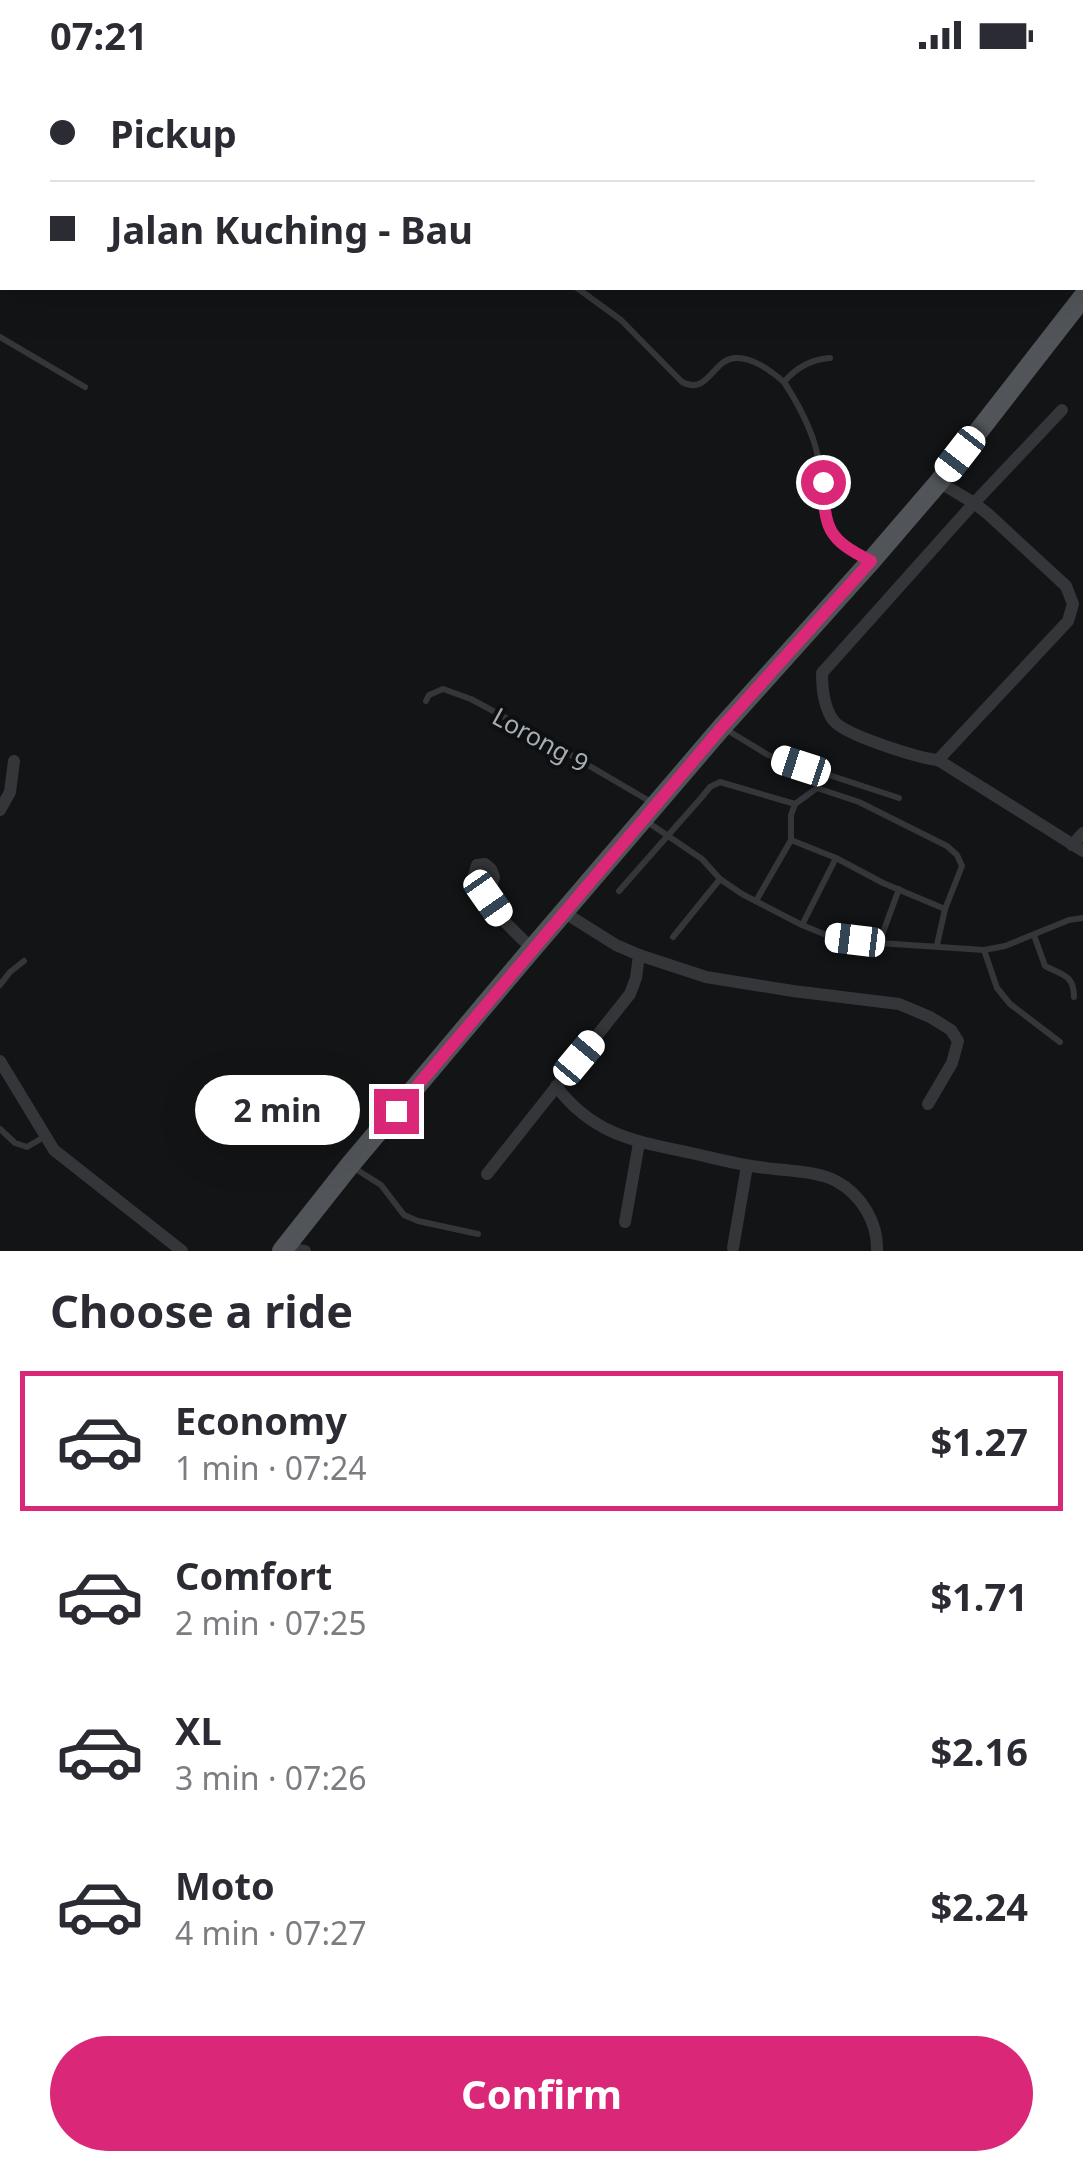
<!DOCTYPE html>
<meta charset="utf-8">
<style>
body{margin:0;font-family:"Noto Sans",sans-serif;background:#f7f7f7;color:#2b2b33;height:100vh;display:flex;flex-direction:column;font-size:38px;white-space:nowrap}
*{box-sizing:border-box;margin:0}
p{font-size:32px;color:#7c7c81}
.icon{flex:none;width:55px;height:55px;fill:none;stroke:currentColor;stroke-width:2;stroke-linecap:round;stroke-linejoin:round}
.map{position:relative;height:1181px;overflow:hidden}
.side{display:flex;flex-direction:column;background:#fff;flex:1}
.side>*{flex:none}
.banner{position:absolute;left:0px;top:0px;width:1085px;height:220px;box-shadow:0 10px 40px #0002;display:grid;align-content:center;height:220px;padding:0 50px;background:#fff}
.end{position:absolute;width:45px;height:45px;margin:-22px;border:12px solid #db2777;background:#fff;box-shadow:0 0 0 5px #fff}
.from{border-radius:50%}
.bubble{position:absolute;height:70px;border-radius:35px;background:#fff;box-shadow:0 10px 40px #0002;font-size:32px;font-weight:700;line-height:70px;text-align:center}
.car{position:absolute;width:30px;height:60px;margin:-30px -15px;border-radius:12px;box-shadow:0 0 8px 2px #0007;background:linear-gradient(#fff 24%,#345 0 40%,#fff 0 76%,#345 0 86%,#fff 0)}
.banner b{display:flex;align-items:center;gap:35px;height:95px;font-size:38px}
.banner b+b{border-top:2px solid #e1e1e2}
.banner i{width:25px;height:25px;background:#2b2b33}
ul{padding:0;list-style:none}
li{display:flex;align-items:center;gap:30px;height:140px;margin:0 20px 15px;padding:0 30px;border:5px solid transparent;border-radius:0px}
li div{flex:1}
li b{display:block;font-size:38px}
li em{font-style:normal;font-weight:700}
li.selected{border-color:#db2777}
li>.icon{width:90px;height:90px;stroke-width:1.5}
h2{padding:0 50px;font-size:45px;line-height:120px}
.action{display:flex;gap:20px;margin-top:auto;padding:20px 50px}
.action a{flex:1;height:115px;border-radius:60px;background:#db2777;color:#fff;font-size:40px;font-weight:700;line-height:115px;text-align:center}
.status{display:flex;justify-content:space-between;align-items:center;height:70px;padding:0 50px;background:#fff;direction:ltr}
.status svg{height:28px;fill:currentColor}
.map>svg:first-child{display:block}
.cemetery{fill:url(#cemetery-stones)}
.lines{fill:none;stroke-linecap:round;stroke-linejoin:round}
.lane{stroke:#35363a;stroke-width:6}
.street{stroke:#35363a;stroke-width:12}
.primary{stroke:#515458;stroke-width:20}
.route{stroke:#db2777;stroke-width:12}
.labels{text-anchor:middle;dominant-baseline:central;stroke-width:8;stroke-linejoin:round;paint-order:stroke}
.street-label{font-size:25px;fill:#a6adb4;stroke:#0e0f10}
</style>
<div class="status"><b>07:21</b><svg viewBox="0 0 49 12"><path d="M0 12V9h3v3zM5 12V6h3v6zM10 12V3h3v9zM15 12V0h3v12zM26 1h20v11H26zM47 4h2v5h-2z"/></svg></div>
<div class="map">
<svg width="1083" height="1181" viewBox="0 0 1083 1181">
<defs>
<pattern id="cemetery-stones" width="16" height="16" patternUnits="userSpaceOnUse" patternTransform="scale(2.5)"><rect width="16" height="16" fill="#202720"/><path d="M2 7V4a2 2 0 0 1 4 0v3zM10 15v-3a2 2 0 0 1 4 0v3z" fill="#3d443e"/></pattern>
</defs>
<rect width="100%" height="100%" fill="#131415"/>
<!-- cemetery -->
<path class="cemetery" d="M 292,0 L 878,0 L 880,2 L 290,2 Z"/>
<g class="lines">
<!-- lane -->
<g class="lane">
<path d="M 705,0 L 707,2"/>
<path d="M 769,0 L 771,2"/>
<path d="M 861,0 L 862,2"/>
<path d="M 506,2 L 509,0"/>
<path d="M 1082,123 L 1083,124"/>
<path d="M 0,132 L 2,131"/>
<path d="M 577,218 L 621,250 L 682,312 C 708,326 713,289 735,288 C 753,287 771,301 784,312"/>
<path d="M 0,267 L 85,317"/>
<path d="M 830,288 C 812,289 796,298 784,312 C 797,332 808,352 815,375 C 830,425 808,460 865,488"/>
<path d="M 426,631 L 429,625 L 443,619 L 471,629 L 530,661 L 651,732"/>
<path d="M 727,660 L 768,685 L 899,728"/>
<path d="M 646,751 L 702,789 L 720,809 L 742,824 L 802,855 L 831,867 L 879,873 L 984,880 L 1005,876 L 1069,850 L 1083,848"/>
<path d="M 791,770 L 836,788 L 802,855"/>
<path d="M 836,788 L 883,813 L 945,839"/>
<path d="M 619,821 L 701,728 L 710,717 L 720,712 L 795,734 L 817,718 L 859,732 L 947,776 L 957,785 L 962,796 L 945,839 L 937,875"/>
<path d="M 756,831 L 791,770 L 791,745 L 795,734"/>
<path d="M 1034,865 L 1045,896 C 1063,905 1074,905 1074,927"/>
<path d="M 673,867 L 720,809"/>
<path d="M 879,873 L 899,819"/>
<path d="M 984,880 L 997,918 L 1010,934 L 1060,972"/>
<path d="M 0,915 L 10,902 L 24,891"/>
<path d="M 0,1059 L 15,1073 L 27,1077 L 44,1067"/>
<path d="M 351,1096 L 381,1115 L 404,1145 L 418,1151 L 478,1164"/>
</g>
<!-- street -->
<g class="street">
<path d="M 939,412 L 974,433 L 988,444 L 1066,516 L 1073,534 L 1068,551 L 938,690 C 918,688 844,665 833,650 C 824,637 822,619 822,603 L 974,433 L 1062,340"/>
<path d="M 938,690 L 1083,781"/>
<path d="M 0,740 L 10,722 L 14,691"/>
<path d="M 1072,775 L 1083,763"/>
<path d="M 488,828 L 494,807 L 491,799 L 485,794 L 477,795 L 472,811 L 477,820 L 488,828 L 506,853 L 532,879"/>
<path d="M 639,885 L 706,907 L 793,921 L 899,934 L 930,947 L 951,960 L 958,971 L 952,993 L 928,1034"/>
<path d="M 0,991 L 54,1080 L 182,1181"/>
<path d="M 556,1016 C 593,1065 634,1071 691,1083 C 714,1088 736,1094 759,1097 C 783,1101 814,1100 836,1111 C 862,1125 878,1153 877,1181"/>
<path d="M 487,1104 L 630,924 L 636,908 L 639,885 L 616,875 L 565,843"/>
<path d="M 625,1152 L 639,1073"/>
<path d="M 284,1178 L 305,1181"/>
<path d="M 733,1178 L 747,1096"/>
</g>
<!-- primary -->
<path class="primary" d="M 282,1181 L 350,1095 L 532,879 L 722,657 L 871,491 L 939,412 L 1083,227"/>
</g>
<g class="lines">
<!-- route -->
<path class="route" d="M 396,1041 L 722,657 L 871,491 C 827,469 825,459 823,412"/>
</g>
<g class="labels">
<!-- street labels -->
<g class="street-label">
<text transform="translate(541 669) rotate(29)">Lorong 9</text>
</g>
</g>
</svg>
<i class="end from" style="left:823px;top:412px"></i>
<i class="end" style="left:396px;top:1041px"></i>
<div class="bubble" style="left:195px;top:1005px;width:165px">2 min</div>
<i class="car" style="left:960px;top:384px;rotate:218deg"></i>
<i class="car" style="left:801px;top:696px;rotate:288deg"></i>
<i class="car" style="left:488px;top:828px;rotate:145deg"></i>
<i class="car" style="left:855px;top:870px;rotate:277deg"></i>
<i class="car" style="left:579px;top:988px;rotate:40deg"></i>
<div class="banner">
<b><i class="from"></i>Pickup</b>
<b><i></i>Jalan Kuching - Bau</b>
</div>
</div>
<section class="side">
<h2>Choose a ride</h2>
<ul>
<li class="selected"><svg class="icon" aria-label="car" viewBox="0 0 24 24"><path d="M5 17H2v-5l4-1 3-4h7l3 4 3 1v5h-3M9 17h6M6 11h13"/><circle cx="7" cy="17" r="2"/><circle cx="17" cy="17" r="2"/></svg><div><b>Economy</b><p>1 min · 07:24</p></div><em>$1.27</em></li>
<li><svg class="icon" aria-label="car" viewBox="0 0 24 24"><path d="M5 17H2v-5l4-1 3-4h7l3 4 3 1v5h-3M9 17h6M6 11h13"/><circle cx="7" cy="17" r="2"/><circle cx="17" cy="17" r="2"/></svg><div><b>Comfort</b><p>2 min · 07:25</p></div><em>$1.71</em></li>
<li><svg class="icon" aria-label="car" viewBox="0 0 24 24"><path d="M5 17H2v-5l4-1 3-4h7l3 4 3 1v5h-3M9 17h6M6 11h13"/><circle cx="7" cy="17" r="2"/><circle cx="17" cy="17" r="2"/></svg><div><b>XL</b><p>3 min · 07:26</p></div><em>$2.16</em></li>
<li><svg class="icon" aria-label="car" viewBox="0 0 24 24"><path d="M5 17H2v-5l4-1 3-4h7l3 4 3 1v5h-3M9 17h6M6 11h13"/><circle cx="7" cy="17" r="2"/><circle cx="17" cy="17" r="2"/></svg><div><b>Moto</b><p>4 min · 07:27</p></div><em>$2.24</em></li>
</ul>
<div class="action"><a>Confirm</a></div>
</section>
